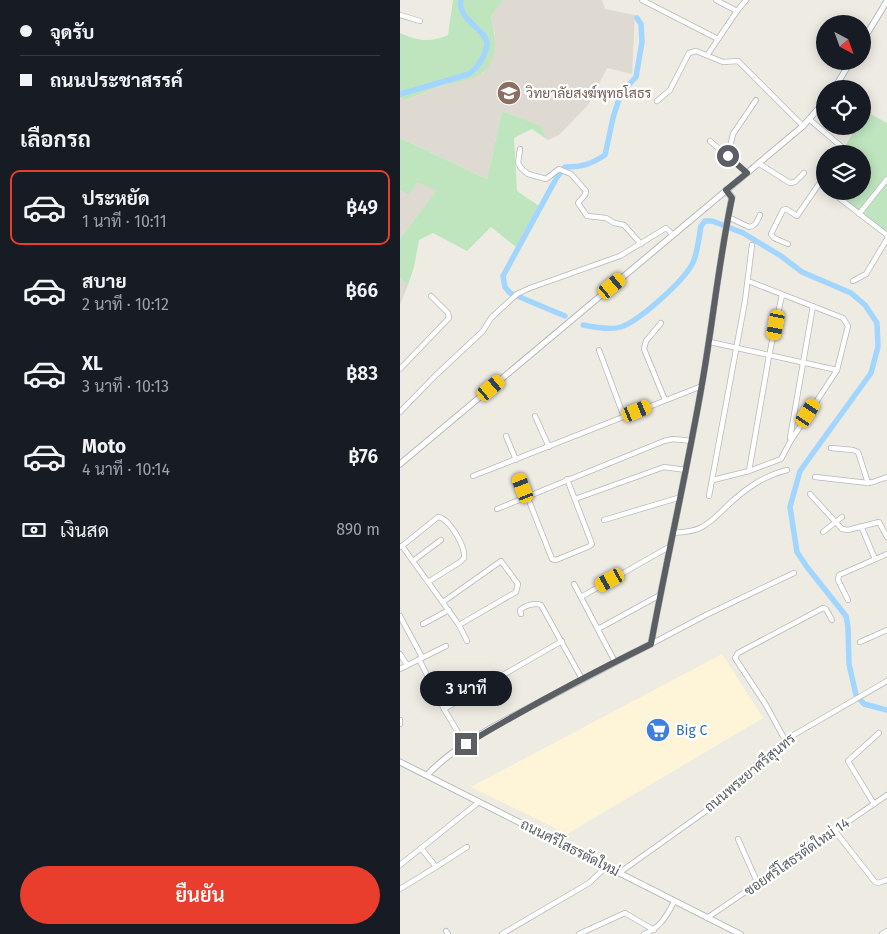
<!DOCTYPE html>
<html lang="th">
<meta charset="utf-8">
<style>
body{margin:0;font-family:"Fira Sans",Sarabun,sans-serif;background:#242831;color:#f1f3f6;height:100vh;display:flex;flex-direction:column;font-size:19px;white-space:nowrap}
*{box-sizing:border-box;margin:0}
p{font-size:16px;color:#9ea1a6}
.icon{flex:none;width:28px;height:28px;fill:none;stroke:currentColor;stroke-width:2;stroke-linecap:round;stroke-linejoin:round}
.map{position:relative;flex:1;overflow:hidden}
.side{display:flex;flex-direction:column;background:#171b24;width:400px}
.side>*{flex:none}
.top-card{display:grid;align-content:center;height:110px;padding:0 20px;background:#171b24}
.needle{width:32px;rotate:139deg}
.buttons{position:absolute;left:416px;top:15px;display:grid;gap:10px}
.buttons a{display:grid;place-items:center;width:55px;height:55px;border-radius:50%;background:#171b24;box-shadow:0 2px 12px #0003;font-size:25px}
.end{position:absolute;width:22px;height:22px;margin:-11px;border:6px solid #5b5f63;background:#fff;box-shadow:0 0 0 2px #fff}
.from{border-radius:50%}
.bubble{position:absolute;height:35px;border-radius:18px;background:#171b24;box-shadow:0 2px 12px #0003;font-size:16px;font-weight:600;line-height:35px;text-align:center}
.car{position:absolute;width:15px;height:30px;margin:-15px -8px;border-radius:6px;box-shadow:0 0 4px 1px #0007;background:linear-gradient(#f5c518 24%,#345 0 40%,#f5c518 0 76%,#345 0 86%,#f5c518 0)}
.top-card b{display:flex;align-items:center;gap:18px;height:48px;font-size:19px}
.top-card b+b{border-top:1px solid #363941}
.top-card i{width:12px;height:12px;background:#f1f3f6}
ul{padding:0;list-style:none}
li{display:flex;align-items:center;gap:15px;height:75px;margin:0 10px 8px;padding:0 10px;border:2px solid transparent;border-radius:10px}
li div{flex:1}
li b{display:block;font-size:19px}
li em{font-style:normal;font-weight:600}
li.active{border-color:#e93d2e}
li>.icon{width:45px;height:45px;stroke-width:1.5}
h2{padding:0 20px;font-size:22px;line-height:60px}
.pay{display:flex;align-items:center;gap:12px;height:55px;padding:0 20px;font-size:19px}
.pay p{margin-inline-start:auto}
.button{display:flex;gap:10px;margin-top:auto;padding:10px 20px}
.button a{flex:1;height:58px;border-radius:30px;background:#e93d2e;color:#fff;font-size:20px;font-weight:600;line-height:58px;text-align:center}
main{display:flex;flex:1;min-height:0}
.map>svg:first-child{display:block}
.commercial{fill:#fef5d8}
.education{fill:#dedad1}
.green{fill:#bfe5bf}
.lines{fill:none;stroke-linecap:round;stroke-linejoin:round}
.canal{stroke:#a2d6ff;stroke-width:5.5}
.minor-casing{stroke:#b5b9bd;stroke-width:6}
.tertiary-casing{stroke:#b5b9bd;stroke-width:7}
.minor{stroke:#fff;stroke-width:4.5}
.tertiary{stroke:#fff;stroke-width:5}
.route{stroke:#5b5f63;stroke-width:6}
.labels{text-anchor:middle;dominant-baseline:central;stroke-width:4.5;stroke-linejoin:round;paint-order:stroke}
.education-label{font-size:14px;fill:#785e54;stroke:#fff;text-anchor:start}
.shop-label{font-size:14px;fill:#366cbe;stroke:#fff;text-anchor:start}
.street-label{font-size:14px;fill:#5b5f63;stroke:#fff}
</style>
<main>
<section class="side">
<div class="top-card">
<b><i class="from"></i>จุดรับ</b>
<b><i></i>ถนนประชาสรรค์</b>
</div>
<h2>เลือกรถ</h2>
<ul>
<li class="active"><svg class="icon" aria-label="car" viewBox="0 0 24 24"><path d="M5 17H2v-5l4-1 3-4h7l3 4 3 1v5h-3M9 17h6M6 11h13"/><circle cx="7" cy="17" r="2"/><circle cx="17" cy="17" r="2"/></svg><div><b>ประหยัด</b><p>1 นาที · 10:11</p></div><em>฿49</em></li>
<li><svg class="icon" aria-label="car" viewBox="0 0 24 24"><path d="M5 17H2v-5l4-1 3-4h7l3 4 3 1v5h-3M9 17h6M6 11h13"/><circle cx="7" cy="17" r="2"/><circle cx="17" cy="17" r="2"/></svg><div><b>สบาย</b><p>2 นาที · 10:12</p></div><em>฿66</em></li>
<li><svg class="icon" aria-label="car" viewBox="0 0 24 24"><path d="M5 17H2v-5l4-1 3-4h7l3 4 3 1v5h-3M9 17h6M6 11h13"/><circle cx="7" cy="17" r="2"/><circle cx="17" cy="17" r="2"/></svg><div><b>XL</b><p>3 นาที · 10:13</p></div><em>฿83</em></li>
<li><svg class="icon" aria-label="car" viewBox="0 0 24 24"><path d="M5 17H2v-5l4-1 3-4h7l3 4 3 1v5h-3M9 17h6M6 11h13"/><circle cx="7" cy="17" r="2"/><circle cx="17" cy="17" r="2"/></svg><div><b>Moto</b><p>4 นาที · 10:14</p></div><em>฿76</em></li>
</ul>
<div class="pay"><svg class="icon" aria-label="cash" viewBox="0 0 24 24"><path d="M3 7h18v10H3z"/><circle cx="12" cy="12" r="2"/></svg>เงินสด<p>890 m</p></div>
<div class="button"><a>ยืนยัน</a></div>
</section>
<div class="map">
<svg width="487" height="934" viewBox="0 0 487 934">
<rect width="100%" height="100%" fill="#eeebe3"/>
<!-- commercial -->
<path class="commercial" d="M 322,654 L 363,718 L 167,834 L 71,787 Z"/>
<!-- education -->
<g class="education">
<path d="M 104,0 L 202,0 L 205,9 L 235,15 L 232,74 L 207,68 L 189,104 L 159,135 L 148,140 L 140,125 L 102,111 L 87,179 L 0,138 L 0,98 L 6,100 L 36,88 L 61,81 L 83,73 L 95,33 L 91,16 Z"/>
<path d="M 18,183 L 38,189 L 0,239 L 0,190 L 8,195 Z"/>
<path d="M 0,278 L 8,285 L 0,305 Z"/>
</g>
<!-- green -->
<g class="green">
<path d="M 53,0 L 104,0 L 91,16 C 95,33 100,62 82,73 C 70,81 52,83 38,87 C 27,91 16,96 6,100 L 0,98 L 0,33 C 19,41 28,43 48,35 Z"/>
<path d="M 463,110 L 487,123 L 487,176 L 462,208 L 458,211 L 433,191 L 462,191 L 462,154 L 441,154 L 452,134 L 441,126 L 462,126 Z"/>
<path d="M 102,111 L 140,125 L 148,140 L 132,129 L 114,138 L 117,191 L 139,206 L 116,247 L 91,227 L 67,251 L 33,233 L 19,240 L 14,267 L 8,285 L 0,278 L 0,239 L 37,190 L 18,183 L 8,195 L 0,190 L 0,138 L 87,179 Z"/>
<path d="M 487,183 L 487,233 L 463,214 Z"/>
</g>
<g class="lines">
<!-- canal -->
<g class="canal">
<path d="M 0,94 L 69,74 C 77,68 82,62 85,52 C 86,49 87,46 87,44 C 86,28 57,21 61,0"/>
<path d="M 165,316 L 110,293 L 105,287 L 103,276 L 157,177 L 165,167 C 183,167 191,164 205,155 L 213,118 L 218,102 L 223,91 L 236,77 L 242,42 L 241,24 L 237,18"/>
<path d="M 183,325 C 193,327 212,330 221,327 C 239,321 288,278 294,260 C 298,249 299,237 301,226 L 305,221 L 312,221 L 343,233 L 381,256 L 402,272 L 451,293 L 465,305 L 477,323 L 478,347 L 471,373 L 400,471 L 390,507 L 397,552 L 407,567 L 446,616 L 448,627 L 449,664 L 456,695 L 464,704 L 487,710"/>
</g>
<!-- minor casing -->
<g class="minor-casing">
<g id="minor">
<path d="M 242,0 L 318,39"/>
<path d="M 337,11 L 346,0"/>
<path d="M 0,15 L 20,21"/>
<path d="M 308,54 L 337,11 L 316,0"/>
<path d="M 257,101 L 270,90 L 289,53 L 296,51 L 323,62 L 338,61 L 403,126"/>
<path d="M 409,119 L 443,148 L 440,154"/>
<path d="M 310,141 L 347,173"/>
<path d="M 120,149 L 118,163 L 121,168 L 128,174 L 146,179 L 159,169 L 171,174 L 186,191 L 185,195 L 178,203 L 187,216 L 206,218 L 214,223 L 224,225 L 241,244"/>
<path d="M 328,156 L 333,134 L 356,100"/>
<path d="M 358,163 L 390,183 L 395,182 L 404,173"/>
<path d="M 425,175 L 421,181 L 425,186"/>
<path d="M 430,191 L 487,235"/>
<path d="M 459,214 L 487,179"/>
<path d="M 328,217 L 349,227 C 356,226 357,221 360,215"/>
<path d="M 388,244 L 374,238 L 371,234 L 383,210 L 386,209 L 397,216 L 421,181"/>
<path d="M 453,281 L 466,274 L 487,239"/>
<path d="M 261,323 L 246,341 L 244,349 L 265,400"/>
<path d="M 310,342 L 437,370"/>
<path d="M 199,350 L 224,417"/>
<path d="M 0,369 L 49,318 L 48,313 L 31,296"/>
<path d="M 0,412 L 36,375 L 83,331 L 91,318 L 117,294 L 130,288 L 220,256 L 266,228 L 273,235"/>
<path d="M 135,416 L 149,447"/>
<path d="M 106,436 L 116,460"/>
<path d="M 390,438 L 413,306"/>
<path d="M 431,448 L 453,450 L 458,452 L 468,483"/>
<path d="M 349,471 L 369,356 L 382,295"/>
<path d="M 73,476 L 302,386"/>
<path d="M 415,477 L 468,483 L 473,482 L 487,477"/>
<path d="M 120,478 L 152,559 L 156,560 L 190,546 L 192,544 L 167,479"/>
<path d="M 313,480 L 349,471 L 381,459 L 390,442 L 437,370 L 448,326 L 443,318 L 348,281"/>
<path d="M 410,494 L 442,529 L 448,530 L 479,522 L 487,537"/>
<path d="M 309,496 L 345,301 L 352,245"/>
<path d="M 175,499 L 264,467 L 286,470"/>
<path d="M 97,509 L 264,441 L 273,439 L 292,441"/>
<path d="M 204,520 L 281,497"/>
<path d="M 461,526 L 475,559"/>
<path d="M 423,532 L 442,517"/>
<path d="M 273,533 C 282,532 292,532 300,528 C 311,523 319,514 327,506 C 345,489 363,476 387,470"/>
<path d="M 2,546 L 38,517 C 49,518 66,547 64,558 L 60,562 L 28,582"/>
<path d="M 0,547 L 2,546 L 59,625 L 67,641"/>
<path d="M 13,561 L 41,540"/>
<path d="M 174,584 L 215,662"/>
<path d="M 181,597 L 269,547"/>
<path d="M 448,600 L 438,580 L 439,575 L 487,554"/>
<path d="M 43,602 L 101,561 L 118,584 L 116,592 L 59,625"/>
<path d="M 121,614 L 120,610 C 124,606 135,602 141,605 L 182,679"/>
<path d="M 0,616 L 22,657"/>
<path d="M 23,624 L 49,610"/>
<path d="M 198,629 L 260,595"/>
<path d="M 460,642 L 487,630"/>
<path d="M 251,644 L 306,615 L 394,573"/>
<path d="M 0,654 L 7,665"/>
<path d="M 19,659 L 44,709"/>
<path d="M 0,669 L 46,646"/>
<path d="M 0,720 L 0,724"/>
<path d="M 385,740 L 366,705 L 335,658 L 338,653 L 423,608 L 426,609 L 432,620"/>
<path d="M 65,744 L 44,709 L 162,641"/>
<path d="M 474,804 L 448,761 L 479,733"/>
<path d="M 435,831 L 475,882 L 478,883 L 487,880"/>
<path d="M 338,839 L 358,884"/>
<path d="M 21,848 L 36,867 L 67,847"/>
<path d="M 0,865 L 79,802"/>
<path d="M 219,873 L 327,796 C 348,779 364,757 385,740 L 487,681"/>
<path d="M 0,889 L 36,867"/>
<path d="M 307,918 L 487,795"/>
<path d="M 46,931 L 48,934"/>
<path d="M 102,934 L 189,883 L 207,866"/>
<path d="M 179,934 L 225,913 L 254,930"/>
<path d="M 244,934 C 260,928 266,917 274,902"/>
<path d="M 482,934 L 487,931"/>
</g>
</g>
<!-- tertiary casing -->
<g class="tertiary-casing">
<g id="tertiary">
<path d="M 462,42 L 487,1"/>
<path d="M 434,89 L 451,61"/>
<path d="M 0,464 L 403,126 L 425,101"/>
<path d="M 0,762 L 340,934"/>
<path d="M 27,775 C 56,745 96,725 132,706 C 172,685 211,664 251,644 C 267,557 287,471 302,384 C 313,322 319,259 332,197 L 326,190"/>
</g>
</g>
<!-- minor -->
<use href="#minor" class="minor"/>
<!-- tertiary -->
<use href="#tertiary" class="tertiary"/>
</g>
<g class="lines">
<!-- route -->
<path class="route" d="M 66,744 C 126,708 188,675 251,644 C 267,557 287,471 302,384 C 313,322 319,259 332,198 L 326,190 L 347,173 L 328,156"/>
</g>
<!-- icons -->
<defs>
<g id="university-disc" transform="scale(1.25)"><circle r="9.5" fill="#8d6e63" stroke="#fff"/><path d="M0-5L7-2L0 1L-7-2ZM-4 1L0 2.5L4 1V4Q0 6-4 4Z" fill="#fff"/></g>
<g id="supermarket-disc" transform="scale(1.25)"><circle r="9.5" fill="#3f7fe0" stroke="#fff"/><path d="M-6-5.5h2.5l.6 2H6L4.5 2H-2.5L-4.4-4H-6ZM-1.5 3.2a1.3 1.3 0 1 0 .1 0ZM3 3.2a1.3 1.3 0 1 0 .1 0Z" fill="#fff"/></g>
</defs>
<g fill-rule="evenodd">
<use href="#university-disc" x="109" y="93"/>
<use href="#supermarket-disc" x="258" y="730"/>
</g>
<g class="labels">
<!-- education labels -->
<g class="education-label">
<text x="126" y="93">วิทยาลัยสงฆ์พุทธโสธร</text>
</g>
<!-- shop labels -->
<g class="shop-label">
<text x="276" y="730">Big C</text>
</g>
<!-- street labels -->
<g class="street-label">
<text transform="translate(350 773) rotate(-40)">ถนนพระยาศรีสุนทร</text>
<text transform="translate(170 848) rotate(27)">ถนนศรีโสธรตัดใหม่</text>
<text transform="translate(397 857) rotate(-35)">ซอยศรีโสธรตัดใหม่ 14</text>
</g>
</g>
</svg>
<div class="buttons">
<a><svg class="needle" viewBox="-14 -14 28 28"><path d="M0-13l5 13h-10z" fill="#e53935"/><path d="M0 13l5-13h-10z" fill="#9ea1a6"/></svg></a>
<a><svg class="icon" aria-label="locate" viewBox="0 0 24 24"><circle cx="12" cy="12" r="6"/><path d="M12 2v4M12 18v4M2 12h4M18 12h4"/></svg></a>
<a><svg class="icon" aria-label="layers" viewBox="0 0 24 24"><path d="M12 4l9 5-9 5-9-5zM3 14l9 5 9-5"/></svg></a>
</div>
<i class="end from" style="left:328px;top:156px"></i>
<i class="end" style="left:66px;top:744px"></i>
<div class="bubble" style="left:20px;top:671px;width:92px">3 นาที</div>
<i class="car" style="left:212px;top:286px;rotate:50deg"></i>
<i class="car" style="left:376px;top:325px;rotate:191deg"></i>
<i class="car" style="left:91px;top:388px;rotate:50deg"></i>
<i class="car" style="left:237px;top:411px;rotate:68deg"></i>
<i class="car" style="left:408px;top:413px;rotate:33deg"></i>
<i class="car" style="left:123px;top:488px;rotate:339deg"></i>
<i class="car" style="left:210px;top:580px;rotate:241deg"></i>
</div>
</main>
